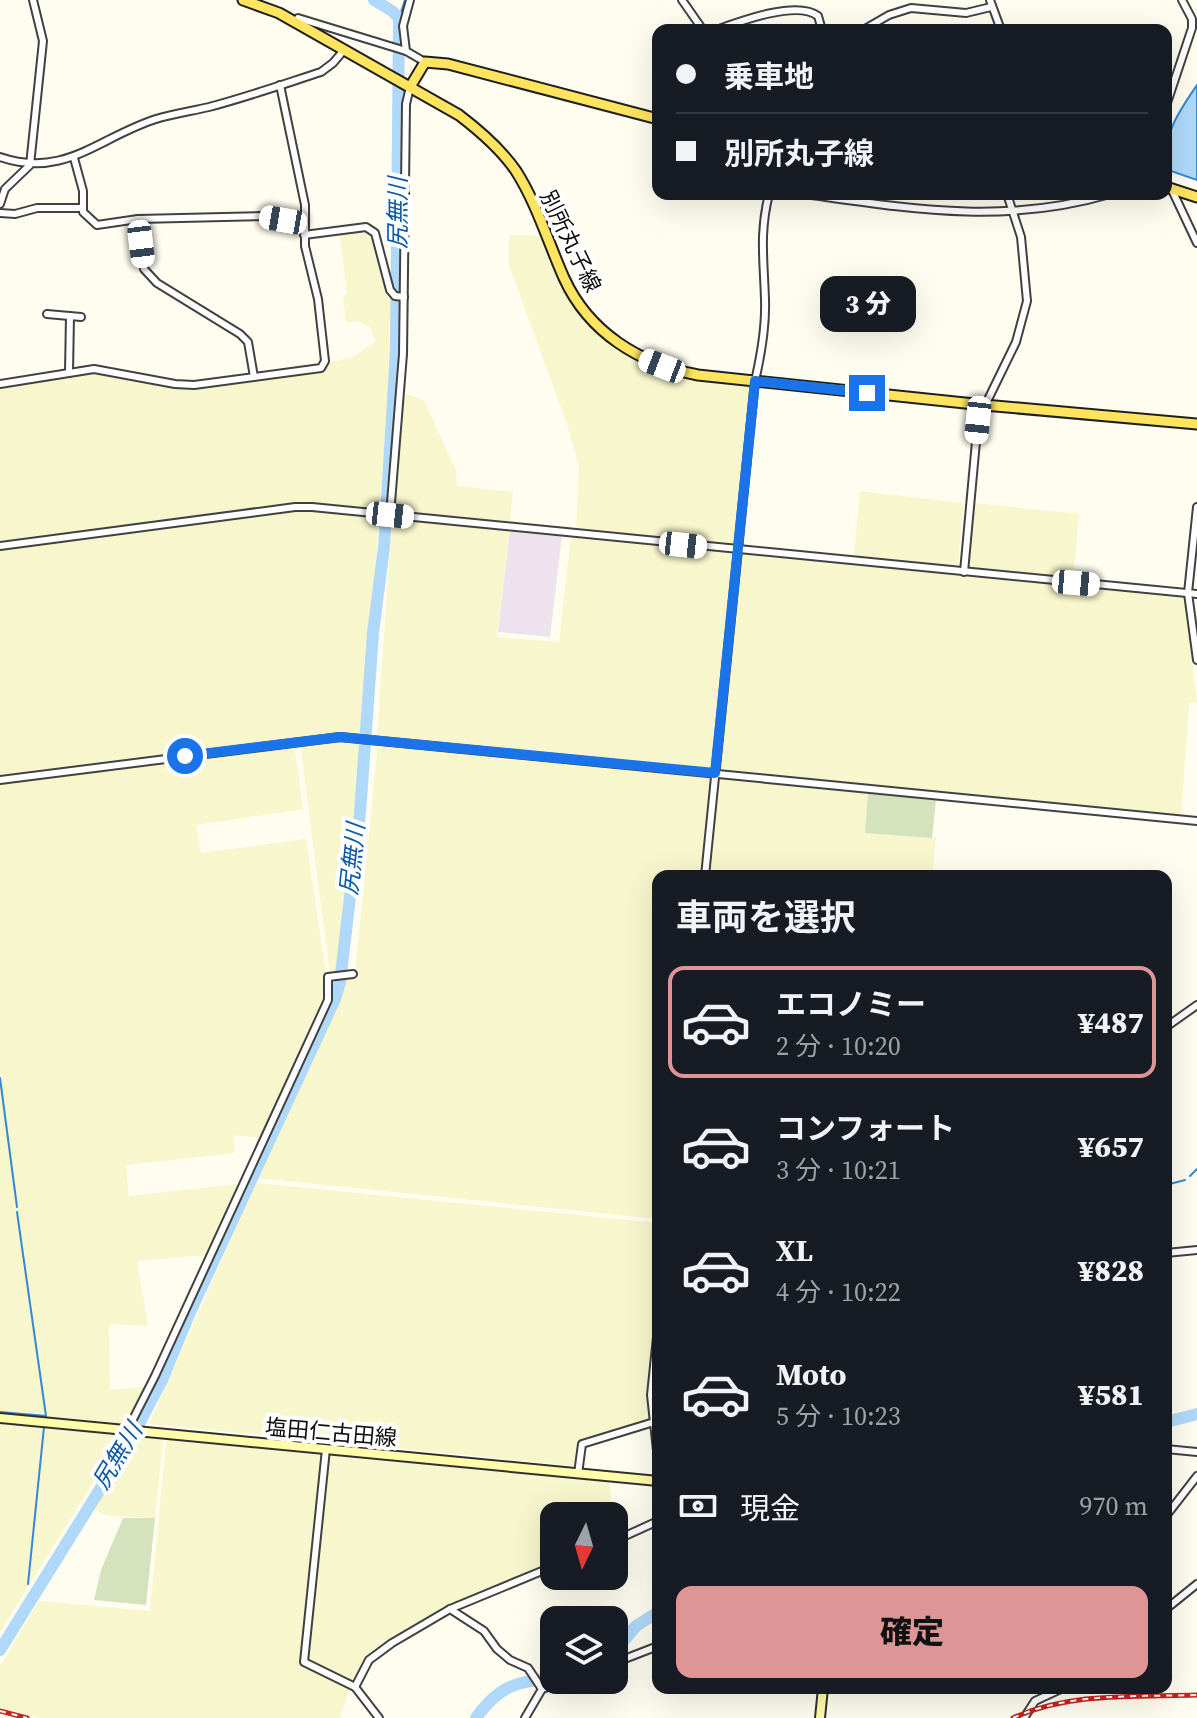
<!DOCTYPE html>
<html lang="ja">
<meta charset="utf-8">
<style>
body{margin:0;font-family:"Source Serif 4","Noto Sans JP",serif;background:#20242c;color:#f1f3f6;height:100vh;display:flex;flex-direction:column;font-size:30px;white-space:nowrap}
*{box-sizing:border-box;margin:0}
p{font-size:26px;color:#9ea1a6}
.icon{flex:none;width:44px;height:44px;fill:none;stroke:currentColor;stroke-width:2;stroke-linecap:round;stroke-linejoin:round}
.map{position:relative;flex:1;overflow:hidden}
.drawer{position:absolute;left:652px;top:870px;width:520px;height:824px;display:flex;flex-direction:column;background:#171b24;border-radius:16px;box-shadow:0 8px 32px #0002}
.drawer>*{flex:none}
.top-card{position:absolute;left:652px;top:24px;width:520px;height:176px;border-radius:16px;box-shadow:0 8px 32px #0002;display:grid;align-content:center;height:176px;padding:0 24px;background:#171b24}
.needle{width:52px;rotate:185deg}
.buttons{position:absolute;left:540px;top:1502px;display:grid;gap:16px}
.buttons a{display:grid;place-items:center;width:88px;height:88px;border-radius:16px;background:#171b24;box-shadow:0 8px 32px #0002;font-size:40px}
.end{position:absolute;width:36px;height:36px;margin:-18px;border:10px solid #1a73e8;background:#fff;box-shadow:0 0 0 4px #fff}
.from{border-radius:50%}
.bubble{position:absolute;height:56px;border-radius:16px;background:#171b24;box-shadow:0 8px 32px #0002;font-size:26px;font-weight:800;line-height:56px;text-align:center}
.car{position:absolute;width:24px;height:48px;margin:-24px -12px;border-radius:10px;box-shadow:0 0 6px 2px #0007;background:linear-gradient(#fff 24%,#345 0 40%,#fff 0 76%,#345 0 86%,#fff 0)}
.top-card b{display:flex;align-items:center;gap:28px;height:76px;font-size:30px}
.top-card b+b{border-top:2px solid #363941}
.top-card i{width:20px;height:20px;background:#f1f3f6}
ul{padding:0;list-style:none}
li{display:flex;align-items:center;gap:24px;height:112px;margin:0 16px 12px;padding:0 8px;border:4px solid transparent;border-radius:16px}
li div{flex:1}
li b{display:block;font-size:30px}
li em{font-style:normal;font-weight:800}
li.active{border-color:#dd9595}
li>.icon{width:72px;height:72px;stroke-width:1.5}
h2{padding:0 24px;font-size:36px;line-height:96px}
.pay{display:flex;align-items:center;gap:20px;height:88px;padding:0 24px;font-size:30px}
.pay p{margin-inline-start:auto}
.primary-button{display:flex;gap:16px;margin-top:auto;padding:16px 24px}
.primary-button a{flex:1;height:92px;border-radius:16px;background:#dd9595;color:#111;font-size:32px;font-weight:800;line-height:92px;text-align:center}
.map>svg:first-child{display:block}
.industrial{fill:#ede2ed}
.farmland{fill:#f7f6cd}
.cemetery{fill:#d4e2be}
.water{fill:#b0d9f9;stroke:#3488d4;stroke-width:2}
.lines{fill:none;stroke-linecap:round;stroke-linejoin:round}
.stream{stroke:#3488d4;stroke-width:2}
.river{stroke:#b0d9f9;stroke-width:12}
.street-casing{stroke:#414141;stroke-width:10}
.secondary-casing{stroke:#303030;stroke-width:12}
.primary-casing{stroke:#1f1f1f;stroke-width:13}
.street{stroke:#fff;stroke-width:6}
.secondary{stroke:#fffcaa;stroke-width:8}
.primary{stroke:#ffe45f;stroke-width:9}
.rail-casing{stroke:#c5231e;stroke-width:5}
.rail{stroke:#fff;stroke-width:2;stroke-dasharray:6;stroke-linecap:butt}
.route{stroke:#1a73e8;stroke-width:10}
.labels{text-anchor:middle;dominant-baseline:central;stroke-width:8;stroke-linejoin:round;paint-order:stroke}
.street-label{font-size:22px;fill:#0e0e0e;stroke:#fff}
.water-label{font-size:24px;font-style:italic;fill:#105aa6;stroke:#fff}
</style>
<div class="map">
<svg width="1197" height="1718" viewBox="0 0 1197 1718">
<rect width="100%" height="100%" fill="#fffdef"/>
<!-- industrial -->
<path class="industrial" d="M 510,529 L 562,535 L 550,637 L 498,632 Z"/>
<!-- farmland -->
<g class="farmland">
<path d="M 367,230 L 373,234 L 388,293 L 395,299 L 363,737 L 320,736 L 0,778 L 0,387 L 94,371 L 194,387 L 324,370 L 328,363 L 353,357 L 375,342 L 371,328 L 358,321 L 346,322 L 343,297 L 347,293 L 340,235 Z"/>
<path d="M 509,235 L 542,236 L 560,282 L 572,302 L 586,321 L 624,354 L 677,377 L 749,386 L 712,769 L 377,737 L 392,521 L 397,518 L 510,529 L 497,637 L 559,642 L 570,544 L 576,529 L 579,466 L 568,427 L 509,265 Z"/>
<path d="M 402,393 L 424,400 L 456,471 L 457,486 L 513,492 L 510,522 L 507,525 L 394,511 Z"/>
<path d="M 860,491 L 963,503 L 958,567 L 854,556 Z"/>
<path d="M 974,503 L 1079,514 L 1073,579 L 969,567 Z"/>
<path d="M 740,552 L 1185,598 L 1197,703 L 1189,703 L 1181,816 L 719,770 Z"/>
<path d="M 339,739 L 362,741 L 348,902 L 336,973 L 330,974 L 300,743 Z"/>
<path d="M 378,742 L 711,775 L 701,876 L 658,876 L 658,1219 L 258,1178 L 345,979 L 355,975 Z"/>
<path d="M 294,744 L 303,809 L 196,825 L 201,853 L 306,839 L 327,981 L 327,998 L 262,1138 L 233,1135 L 235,1153 L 126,1165 L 129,1196 L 239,1184 L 207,1255 L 137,1261 L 148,1326 L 109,1324 L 110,1390 L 147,1387 L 129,1424 L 124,1427 L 0,1415 L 0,783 Z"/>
<path d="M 720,776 L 868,791 L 865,833 L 936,838 L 932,876 L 710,876 Z"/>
<path d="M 256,1183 L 658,1223 L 658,1294 L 648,1387 L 650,1418 L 646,1422 L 577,1443 L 575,1466 L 149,1424 Z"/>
<path d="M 0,1422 L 123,1434 L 0,1632 Z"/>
<path d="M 140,1436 L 160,1437 L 163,1440 L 155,1518 L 108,1516 L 93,1509 Z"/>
<path d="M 169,1438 L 609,1481 L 613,1516 L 554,1516 L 554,1562 L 477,1592 L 374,1649 L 365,1658 L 350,1688 L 340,1718 L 41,1718 L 0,1708 L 0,1666 L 39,1601 L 150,1611 L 166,1441 Z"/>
</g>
<!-- cemetery -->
<g class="cemetery">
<path d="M 868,793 L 936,800 L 932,838 L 865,833 Z"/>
<path d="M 123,1518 L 155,1518 L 146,1605 L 94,1600 L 101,1570 Z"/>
</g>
<!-- water -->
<path class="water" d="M 1197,85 L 1197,180 L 1168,170 C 1160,137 1180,110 1197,85 Z"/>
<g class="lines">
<!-- stream -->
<g class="stream">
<path d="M 399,18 L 405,0"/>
<path d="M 0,1078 L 17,1207"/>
<path d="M 1190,1176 L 1197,1169"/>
<path d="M 1166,1185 L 1185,1180"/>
<path d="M 0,1412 L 46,1416 L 17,1212"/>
<path d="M 28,1584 L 44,1427"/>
</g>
<!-- river -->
<g class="river">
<path d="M 1166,1422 L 1197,1414"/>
<path d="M 0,1650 L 130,1441 L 162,1380 L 191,1310 L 335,999 L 340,982 L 360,813 L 373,633 L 384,547 L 396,351 L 399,18 L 392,11 L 374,0"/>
<path d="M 614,1652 L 636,1626 L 658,1612"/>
<path d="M 476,1718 C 498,1687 517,1680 554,1679"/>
</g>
<!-- street casing -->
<g class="street-casing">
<g id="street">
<path d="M 682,0 L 703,30"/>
<path d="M 990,0 L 1001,30"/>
<path d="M 298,18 L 406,51 L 425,62"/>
<path d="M 716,30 C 741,21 797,0 818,16 L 822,30"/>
<path d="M 863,30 L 889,15 L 911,8 L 966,13 L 991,7"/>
<path d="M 406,51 L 403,26 L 410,0"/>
<path d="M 1166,106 L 1192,28 L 1192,19 L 1182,0"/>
<path d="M 0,157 C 65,179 99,137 156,119 C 173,114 192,111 209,107 C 247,97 284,84 321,72 L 333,63 L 344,50"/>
<path d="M 74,158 L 83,191 L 83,212 L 97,225 L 138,219 L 144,269 L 157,283 L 240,334 L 248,342 L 254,377"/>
<path d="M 1172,190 L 1197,243"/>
<path d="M 805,194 C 912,209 1004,225 1110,194"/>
<path d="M 0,204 L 5,189 L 30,165 L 43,41 L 33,0"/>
<path d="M 0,213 L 15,214 L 37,208 L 83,208"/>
<path d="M 138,219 L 263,216 L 303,223"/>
<path d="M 304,235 L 366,227 L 375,233 L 390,290 L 395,296 L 404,297"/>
<path d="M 47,314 L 81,317"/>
<path d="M 69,372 L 70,316"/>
<path d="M 0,384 L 94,369 L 175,384 L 194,385 L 321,368 L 325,361 L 318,299 L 305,246 L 305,205 L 280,85"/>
<path d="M 1197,507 L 1188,593 L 1197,660"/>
<path d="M 390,515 L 403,354 L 406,104 L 410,87"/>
<path d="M 0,546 L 295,507 L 312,507 L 1197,594"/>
<path d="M 964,572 L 978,420 L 1016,342 L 1027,301 L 1021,237 L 1007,194"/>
<path d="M 0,780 L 340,737 L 1197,821"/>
<path d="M 705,876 L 755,381 C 761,355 766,328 765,300 C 764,261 759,234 769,194"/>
<path d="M 1166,1027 L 1197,1005"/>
<path d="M 1166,1253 L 1197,1250"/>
<path d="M 658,1327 L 651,1395 L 658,1460"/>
<path d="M 127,1431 L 155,1376 L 328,1000 L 328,977 L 353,974"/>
<path d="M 326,1449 L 304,1662 L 355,1687 L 379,1718"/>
<path d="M 1166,1449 L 1197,1452"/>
<path d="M 578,1474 L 582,1444 L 654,1422"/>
<path d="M 1166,1516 L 1197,1476"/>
<path d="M 614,1541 L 658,1521"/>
<path d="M 450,1609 L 484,1631 L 497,1649 L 510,1660 L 528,1668 L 542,1689"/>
<path d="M 1166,1609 L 1197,1584"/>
<path d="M 614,1663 L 658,1646"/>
<path d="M 355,1687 L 369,1660 L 392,1643 L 450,1609 L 554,1566"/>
<path d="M 525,1718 L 542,1689 L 568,1680"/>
<path d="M 1024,1718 L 1035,1701 L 1063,1688"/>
</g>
</g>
<!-- secondary casing -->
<g class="secondary-casing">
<g id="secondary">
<path d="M 0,1418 L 658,1481"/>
<path d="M 820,1718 L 823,1688"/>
</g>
</g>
<!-- primary casing -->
<g class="primary-casing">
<g id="primary">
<path d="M 243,0 L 279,13 L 459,115 C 480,131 501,149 516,171 C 537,204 548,242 564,278 C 589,333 640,364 698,375 L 984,405 L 1197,424"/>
<path d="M 410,87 L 425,62 L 448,64 L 658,119"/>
<path d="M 1166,187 L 1197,197"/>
</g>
</g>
<!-- street -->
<use href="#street" class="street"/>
<!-- secondary -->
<use href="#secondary" class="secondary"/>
<!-- primary -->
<use href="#primary" class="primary"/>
<!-- rail casing -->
<g class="rail-casing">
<g id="rail">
<path d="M 0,1711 L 27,1718"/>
<path d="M 1013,1718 C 1070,1692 1135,1697 1197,1695"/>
</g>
</g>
<!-- rail -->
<use href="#rail" class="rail"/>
</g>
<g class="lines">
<!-- route -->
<path class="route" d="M 185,756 L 340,737 L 715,773 L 755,381 L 867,393"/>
</g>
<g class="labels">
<!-- street labels -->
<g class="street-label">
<text transform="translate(571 241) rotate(64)">別所丸子線</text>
<text transform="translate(331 1432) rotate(5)">塩田仁古田線</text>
</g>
<!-- water labels -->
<g class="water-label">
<text transform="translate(397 213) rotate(-90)">尻無川</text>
<text transform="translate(352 859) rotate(-84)">尻無川</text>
<text transform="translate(117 1456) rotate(-59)">尻無川</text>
</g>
</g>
</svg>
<div class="buttons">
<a><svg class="needle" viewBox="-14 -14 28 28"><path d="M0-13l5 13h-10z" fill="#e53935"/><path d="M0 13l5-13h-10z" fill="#9ea1a6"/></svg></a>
<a><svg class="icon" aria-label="layers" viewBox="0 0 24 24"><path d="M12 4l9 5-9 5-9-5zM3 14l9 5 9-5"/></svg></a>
</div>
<i class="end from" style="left:185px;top:756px"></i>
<i class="end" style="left:867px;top:393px"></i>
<div class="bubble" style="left:820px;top:276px;width:96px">3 分</div>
<i class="car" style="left:283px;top:220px;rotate:280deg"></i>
<i class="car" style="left:141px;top:244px;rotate:173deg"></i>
<i class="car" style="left:662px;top:366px;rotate:291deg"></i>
<i class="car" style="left:978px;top:420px;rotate:186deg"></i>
<i class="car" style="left:390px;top:515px;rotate:96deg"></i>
<i class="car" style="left:683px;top:545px;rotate:96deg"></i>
<i class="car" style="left:1076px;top:583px;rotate:95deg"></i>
<div class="top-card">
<b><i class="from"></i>乗車地</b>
<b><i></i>別所丸子線</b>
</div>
<section class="drawer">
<h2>車両を選択</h2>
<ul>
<li class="active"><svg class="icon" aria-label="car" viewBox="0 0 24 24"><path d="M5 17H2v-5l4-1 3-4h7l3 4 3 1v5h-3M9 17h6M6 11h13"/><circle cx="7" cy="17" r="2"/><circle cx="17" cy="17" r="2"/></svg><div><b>エコノミー</b><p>2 分 · 10:20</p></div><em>¥487</em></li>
<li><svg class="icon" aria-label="car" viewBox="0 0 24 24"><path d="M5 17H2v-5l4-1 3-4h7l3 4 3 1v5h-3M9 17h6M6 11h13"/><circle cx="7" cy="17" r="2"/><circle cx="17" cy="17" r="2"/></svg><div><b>コンフォート</b><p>3 分 · 10:21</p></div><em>¥657</em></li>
<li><svg class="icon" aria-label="car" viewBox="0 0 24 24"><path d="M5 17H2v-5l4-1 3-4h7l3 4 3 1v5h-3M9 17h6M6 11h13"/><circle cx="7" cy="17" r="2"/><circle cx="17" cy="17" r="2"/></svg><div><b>XL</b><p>4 分 · 10:22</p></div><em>¥828</em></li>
<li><svg class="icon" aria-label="car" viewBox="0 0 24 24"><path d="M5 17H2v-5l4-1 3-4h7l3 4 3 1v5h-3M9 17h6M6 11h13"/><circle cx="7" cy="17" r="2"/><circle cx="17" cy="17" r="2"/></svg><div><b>Moto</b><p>5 分 · 10:23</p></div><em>¥581</em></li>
</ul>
<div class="pay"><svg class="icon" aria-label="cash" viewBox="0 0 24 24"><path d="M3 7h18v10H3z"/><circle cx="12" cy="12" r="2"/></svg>現金<p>970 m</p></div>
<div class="primary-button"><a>確定</a></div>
</section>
</div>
